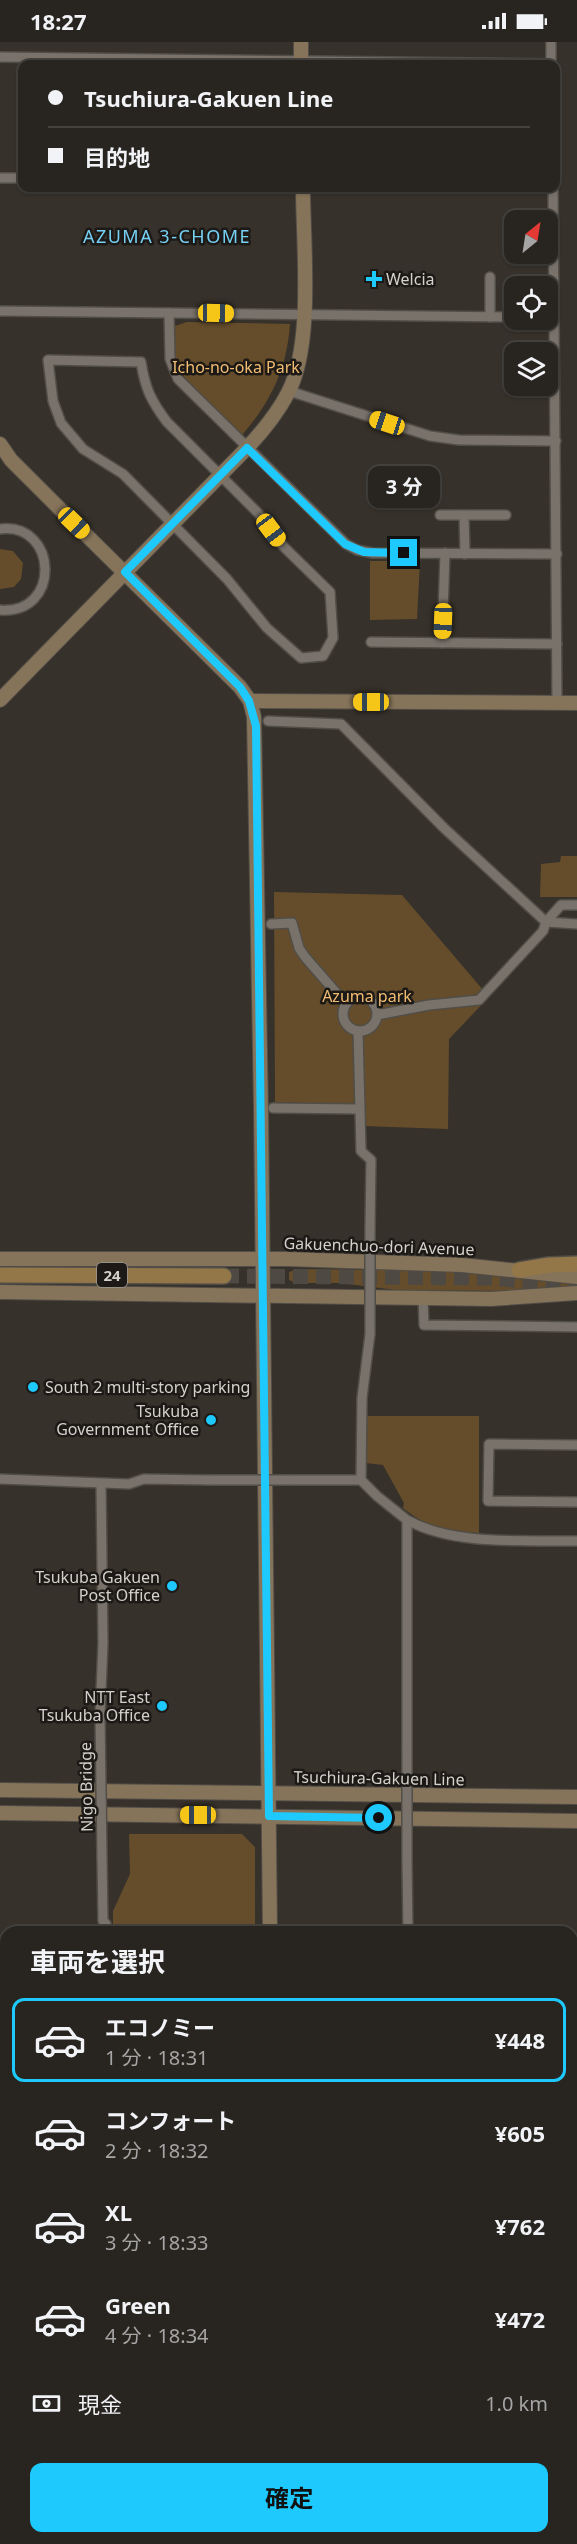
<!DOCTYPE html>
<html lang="ja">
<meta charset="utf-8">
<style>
body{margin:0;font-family:"Noto Sans","Noto Sans JP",sans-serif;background:#302d29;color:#f1f3f6;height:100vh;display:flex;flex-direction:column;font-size:22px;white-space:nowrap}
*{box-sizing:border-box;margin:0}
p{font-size:20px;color:#a5a5a5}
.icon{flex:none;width:33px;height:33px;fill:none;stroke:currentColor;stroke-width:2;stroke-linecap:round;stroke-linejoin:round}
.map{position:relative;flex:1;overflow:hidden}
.details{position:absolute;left:0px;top:1884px;width:578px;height:618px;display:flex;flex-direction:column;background:#282520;border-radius:18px 18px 0 0;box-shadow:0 2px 4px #0004,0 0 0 2px #44423e}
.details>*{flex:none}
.hud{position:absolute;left:18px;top:18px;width:542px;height:132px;border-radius:12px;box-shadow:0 2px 4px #0004,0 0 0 2px #44423e;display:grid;align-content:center;height:132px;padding:0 30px;background:#282520}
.needle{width:39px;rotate:30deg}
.tools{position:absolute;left:504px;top:168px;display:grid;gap:12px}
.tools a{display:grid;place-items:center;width:54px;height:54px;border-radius:12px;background:#282520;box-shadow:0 2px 4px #0004,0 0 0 2px #44423e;font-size:30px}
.end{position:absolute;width:27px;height:27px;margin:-14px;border:8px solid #1ec9fd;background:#111;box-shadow:0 0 0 3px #111}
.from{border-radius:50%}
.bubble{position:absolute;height:42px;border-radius:12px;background:#282520;box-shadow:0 2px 4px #0004,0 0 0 2px #44423e;font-size:20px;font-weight:700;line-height:42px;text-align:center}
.car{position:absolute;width:18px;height:36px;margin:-18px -9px;border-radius:8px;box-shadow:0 0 4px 2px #0007;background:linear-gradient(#f5c518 24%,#345 0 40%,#f5c518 0 76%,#345 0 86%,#f5c518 0)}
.hud b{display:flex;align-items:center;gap:21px;height:57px;font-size:22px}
.hud b+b{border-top:2px solid #44423e}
.hud i{width:15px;height:15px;background:#f1f3f6}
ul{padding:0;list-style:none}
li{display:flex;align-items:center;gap:18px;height:84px;margin:0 12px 9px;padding:0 18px;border:3px solid transparent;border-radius:12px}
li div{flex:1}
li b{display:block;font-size:22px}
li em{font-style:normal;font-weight:700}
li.on{border-color:#1ec9fd}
li>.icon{width:54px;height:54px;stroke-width:1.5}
h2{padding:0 30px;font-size:27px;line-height:72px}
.pay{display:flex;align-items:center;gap:15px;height:66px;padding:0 30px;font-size:22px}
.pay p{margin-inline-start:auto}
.primary-button{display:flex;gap:12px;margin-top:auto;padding:12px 30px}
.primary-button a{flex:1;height:69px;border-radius:12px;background:#1ec9fd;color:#111;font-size:24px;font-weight:700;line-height:69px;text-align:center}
.status{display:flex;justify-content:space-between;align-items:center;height:42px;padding:0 30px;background:#282520;direction:ltr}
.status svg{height:16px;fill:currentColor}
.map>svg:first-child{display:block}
.green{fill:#654d2b}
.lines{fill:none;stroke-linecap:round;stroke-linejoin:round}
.primary-tunnel{stroke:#4e4942;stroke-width:15;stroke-dasharray:15 8;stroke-linecap:butt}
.street-casing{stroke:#514d47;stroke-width:12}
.secondary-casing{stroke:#514d47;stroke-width:16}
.primary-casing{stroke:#514d47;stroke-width:18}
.street{stroke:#78726a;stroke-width:9}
.secondary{stroke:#86745a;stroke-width:14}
.primary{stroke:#947749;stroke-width:15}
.street-bridge-casing{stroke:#514d47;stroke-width:12;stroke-linecap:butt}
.street-bridge{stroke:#78726a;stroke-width:9}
.route{stroke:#1ec9fd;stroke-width:8}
.poi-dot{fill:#1ec9fd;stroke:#1c1916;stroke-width:2}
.labels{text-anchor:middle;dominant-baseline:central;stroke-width:5;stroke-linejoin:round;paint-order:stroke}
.shield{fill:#1c1916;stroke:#9d9a95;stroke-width:1.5}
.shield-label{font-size:15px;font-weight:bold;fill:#d4d1cc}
.poi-label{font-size:16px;fill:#d4d1cc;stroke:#1c1916;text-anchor:end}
.park-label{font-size:16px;fill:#f1bd72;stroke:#1c1916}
.street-label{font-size:16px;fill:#d4d1cc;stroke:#1c1916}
.neighbourhood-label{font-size:18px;letter-spacing:1.5px;fill:#75d0f3;stroke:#1c1916}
</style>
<div class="status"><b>18:27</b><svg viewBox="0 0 49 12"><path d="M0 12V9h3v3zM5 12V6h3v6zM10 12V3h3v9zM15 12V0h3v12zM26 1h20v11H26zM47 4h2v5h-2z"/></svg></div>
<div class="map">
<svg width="577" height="2502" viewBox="0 0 577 2502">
<rect width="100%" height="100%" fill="#36312a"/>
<!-- green -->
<g class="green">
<path d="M 187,280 L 290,282 C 287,326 271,360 242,393 C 221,373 178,341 174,312 C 173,303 175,293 175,284 Z"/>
<path d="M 0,507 L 13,509 L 23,521 L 21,537 L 14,545 L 0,547 Z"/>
<path d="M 370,519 L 420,519 L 417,577 L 370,578 Z"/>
<path d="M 561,814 L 577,814 L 577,855 L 540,855 L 541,822 L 560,820 Z"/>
<path d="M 274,850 L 402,853 L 489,955 L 449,997 L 448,1087 L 364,1084 L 364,1063 L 275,1060 Z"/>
<path d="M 297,1227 L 468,1229 L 577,1240 L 577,1244 L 503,1249 L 396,1248 L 340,1241 L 296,1241 L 289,1238 L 289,1230 Z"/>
<path d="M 366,1374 L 479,1374 L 479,1491 C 446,1489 429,1487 403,1466 L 404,1461 L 383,1423 L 366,1421 Z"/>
<path d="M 129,1792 L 242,1792 L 255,1805 L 255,1890 L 113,1890 L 113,1869 L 130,1832 Z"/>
</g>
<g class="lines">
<!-- primary-tunnel -->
<path class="primary-tunnel" d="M 224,1234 L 493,1236 L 577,1245"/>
<!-- street casing -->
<g class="street-casing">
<g id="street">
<path d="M 551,0 L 551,22"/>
<path d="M 0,15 L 551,22"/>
<path d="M 0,136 L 22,136"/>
<path d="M 553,146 L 557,661"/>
<path d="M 0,269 L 514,275"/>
<path d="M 169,271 L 170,317 L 178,337 L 346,502 L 357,508 L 373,511 L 557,512"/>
<path d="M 490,275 L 490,235"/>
<path d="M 48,318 L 141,320 C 145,346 151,359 167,380 L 258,471 L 284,505 L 330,550 L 333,596 L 323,614 L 301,616 L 267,586 L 227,537 L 123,432 L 83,407 L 61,381 L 53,359 Z"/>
<path d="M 289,349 L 430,394 L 459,398 L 556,399"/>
<path d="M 440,473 L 506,473"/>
<path d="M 464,473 L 465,512"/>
<path d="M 0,487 C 58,480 62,573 0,568"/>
<path d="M 371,600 L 557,602"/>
<path d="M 442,601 L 445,511"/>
<path d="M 268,679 L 341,682 L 444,786 L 546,880 L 577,882"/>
<path d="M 271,882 L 292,881 L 299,906 L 305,915 L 346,962"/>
<circle cx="360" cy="972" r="17"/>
<path d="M 377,973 L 429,963 L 479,958 L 543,889 L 546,880 L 561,863 L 577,863"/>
<path d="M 358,989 L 361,1109 L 371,1118 L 370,1185"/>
<path d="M 273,1066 L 359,1067"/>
<path d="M 423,1256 L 424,1283 L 577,1285"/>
<path d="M 370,1292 L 362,1356 L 361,1438 L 377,1454 L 407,1478 L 407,1710"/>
<path d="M 577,1403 L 489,1402 L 488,1459 L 577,1460"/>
<path d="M 0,1437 L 129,1442 L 144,1437 L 209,1438"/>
<path d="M 289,1438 L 361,1438"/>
<path d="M 407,1478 C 454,1504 524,1498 577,1499"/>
<path d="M 100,1673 L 103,1601 L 101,1442"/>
<path d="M 102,1816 L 103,1879 L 106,1882 L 106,1890"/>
<path d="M 407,1820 L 408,1890"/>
<path d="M 0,1932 L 6,1932"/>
<path d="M 572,2065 L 577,2065"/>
<path d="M 499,2496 L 503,2502"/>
<path d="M 178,2502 L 182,2496"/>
<path d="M 323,2502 L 337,2496"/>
</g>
</g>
<!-- secondary casing -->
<g class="secondary-casing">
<g id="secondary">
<path d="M 301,0 L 301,22"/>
<path d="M 0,402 L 11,418 L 58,465 L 240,645 L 250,659 L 254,675 L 261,1066 L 270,1890"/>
<path d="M 0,658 L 247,406 C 263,389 277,372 288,351 C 314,301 303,203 303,146"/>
<path d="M 250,659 L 577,661"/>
<path d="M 0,1217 L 287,1217 L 462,1223 L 577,1235"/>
<path d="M 0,1250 L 491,1257 L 577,1251"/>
<path d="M 0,1748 L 577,1755"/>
<path d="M 0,1771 L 577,1779"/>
<path d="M 572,2225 L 577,2225"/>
<path d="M 0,2256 L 6,2262"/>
<path d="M 0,2482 L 6,2483"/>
<path d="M 245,2496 L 251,2502"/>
<path d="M 18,2502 L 19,2496"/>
</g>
</g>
<!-- primary casing -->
<g class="primary-casing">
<g id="primary">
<path d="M 519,1228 L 549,1223 L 577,1222"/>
<path d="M 0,1233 L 224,1234"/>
</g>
</g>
<!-- street -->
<use href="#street" class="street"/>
<!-- secondary -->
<use href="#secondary" class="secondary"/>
<!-- primary -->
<use href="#primary" class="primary"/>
<!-- street-bridge casing -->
<g class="street-bridge-casing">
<g id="street-bridge">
<path d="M 370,1292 L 370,1185"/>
<path d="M 209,1438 L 289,1438"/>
<path d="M 100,1673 L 102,1816"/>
<path d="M 407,1710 L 407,1820"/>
</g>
</g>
<!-- street-bridge -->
<use href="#street-bridge" class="street-bridge"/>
</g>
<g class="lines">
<!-- route -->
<path class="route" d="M 379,1776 L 269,1774 L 256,684 L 249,659 L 240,645 L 125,530 L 247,406 L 345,502 L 364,510 L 404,511"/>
</g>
<!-- markers -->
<g class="poi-dot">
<path d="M371 228h6v6h6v6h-6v6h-6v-6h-6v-6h6z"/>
<circle cx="33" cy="1345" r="6"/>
<circle cx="211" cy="1378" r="6"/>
<circle cx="172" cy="1544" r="6"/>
<circle cx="162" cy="1664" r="6"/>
</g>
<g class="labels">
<!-- shield labels -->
<rect class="shield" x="97" y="1221" width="30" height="24" rx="4.5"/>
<g class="shield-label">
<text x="112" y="1233">24</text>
</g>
<!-- poi labels -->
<g class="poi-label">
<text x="386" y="237" text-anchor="start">Welcia</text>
<text x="45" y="1345" text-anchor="start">South 2 multi-story parking</text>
<text x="199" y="1369">Tsukuba<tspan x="199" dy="18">Government Office</tspan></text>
<text x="160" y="1535">Tsukuba Gakuen<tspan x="160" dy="18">Post Office</tspan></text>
<text x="150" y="1655">NTT East<tspan x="150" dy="18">Tsukuba Office</tspan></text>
</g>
<!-- park labels -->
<g class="park-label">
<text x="236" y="325">Icho-no-oka Park</text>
<text x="367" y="954">Azuma park</text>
</g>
<!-- street labels -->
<g class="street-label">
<text transform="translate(379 1204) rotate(2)">Gakuenchuo-dori Avenue</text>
<text transform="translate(379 1736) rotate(1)">Tsuchiura-Gakuen Line</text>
<text transform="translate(86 1745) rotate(-91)">Nigo Bridge</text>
</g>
<!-- neighbourhood labels -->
<g class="neighbourhood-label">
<text x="167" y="194">AZUMA 3-CHOME</text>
</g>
</g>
</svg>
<div class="tools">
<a><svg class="needle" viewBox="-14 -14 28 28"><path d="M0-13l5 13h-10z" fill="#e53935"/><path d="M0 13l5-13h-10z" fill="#a5a5a5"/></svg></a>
<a><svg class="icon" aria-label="locate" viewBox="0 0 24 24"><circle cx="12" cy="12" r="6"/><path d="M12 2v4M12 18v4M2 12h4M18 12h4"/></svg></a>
<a><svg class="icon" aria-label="layers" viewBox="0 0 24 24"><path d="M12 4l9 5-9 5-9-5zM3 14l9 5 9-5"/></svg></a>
</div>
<i class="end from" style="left:379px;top:1776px"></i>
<i class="end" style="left:404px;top:511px"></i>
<div class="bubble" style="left:368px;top:424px;width:72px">3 分</div>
<i class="car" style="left:216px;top:271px;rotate:91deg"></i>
<i class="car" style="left:387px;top:381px;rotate:288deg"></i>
<i class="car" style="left:74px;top:481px;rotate:134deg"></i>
<i class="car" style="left:271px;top:488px;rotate:143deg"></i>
<i class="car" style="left:443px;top:579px;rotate:182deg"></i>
<i class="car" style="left:371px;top:660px;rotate:270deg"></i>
<i class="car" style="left:198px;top:1773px;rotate:270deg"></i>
<div class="hud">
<b><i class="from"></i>Tsuchiura-Gakuen Line</b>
<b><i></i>目的地</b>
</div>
<section class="details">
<h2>車両を選択</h2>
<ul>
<li class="on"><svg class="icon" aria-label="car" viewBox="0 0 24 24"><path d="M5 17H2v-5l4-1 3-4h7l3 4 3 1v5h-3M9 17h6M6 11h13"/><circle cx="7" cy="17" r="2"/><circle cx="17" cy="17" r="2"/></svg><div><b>エコノミー</b><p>1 分 · 18:31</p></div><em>¥448</em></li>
<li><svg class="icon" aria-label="car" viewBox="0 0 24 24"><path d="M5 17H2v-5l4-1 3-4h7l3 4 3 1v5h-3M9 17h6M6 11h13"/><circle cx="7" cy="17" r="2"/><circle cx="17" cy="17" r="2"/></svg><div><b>コンフォート</b><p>2 分 · 18:32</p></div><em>¥605</em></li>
<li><svg class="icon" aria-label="car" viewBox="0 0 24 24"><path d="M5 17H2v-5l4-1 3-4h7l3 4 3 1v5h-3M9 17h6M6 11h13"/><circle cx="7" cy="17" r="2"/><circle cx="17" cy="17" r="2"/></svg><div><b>XL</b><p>3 分 · 18:33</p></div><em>¥762</em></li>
<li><svg class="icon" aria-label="car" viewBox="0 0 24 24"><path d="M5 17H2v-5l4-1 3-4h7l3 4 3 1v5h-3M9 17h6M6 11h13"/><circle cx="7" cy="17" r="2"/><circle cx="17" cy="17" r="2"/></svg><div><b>Green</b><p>4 分 · 18:34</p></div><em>¥472</em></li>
</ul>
<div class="pay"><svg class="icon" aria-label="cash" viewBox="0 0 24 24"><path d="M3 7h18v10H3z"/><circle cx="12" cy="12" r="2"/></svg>現金<p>1.0 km</p></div>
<div class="primary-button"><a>確定</a></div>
</section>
</div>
